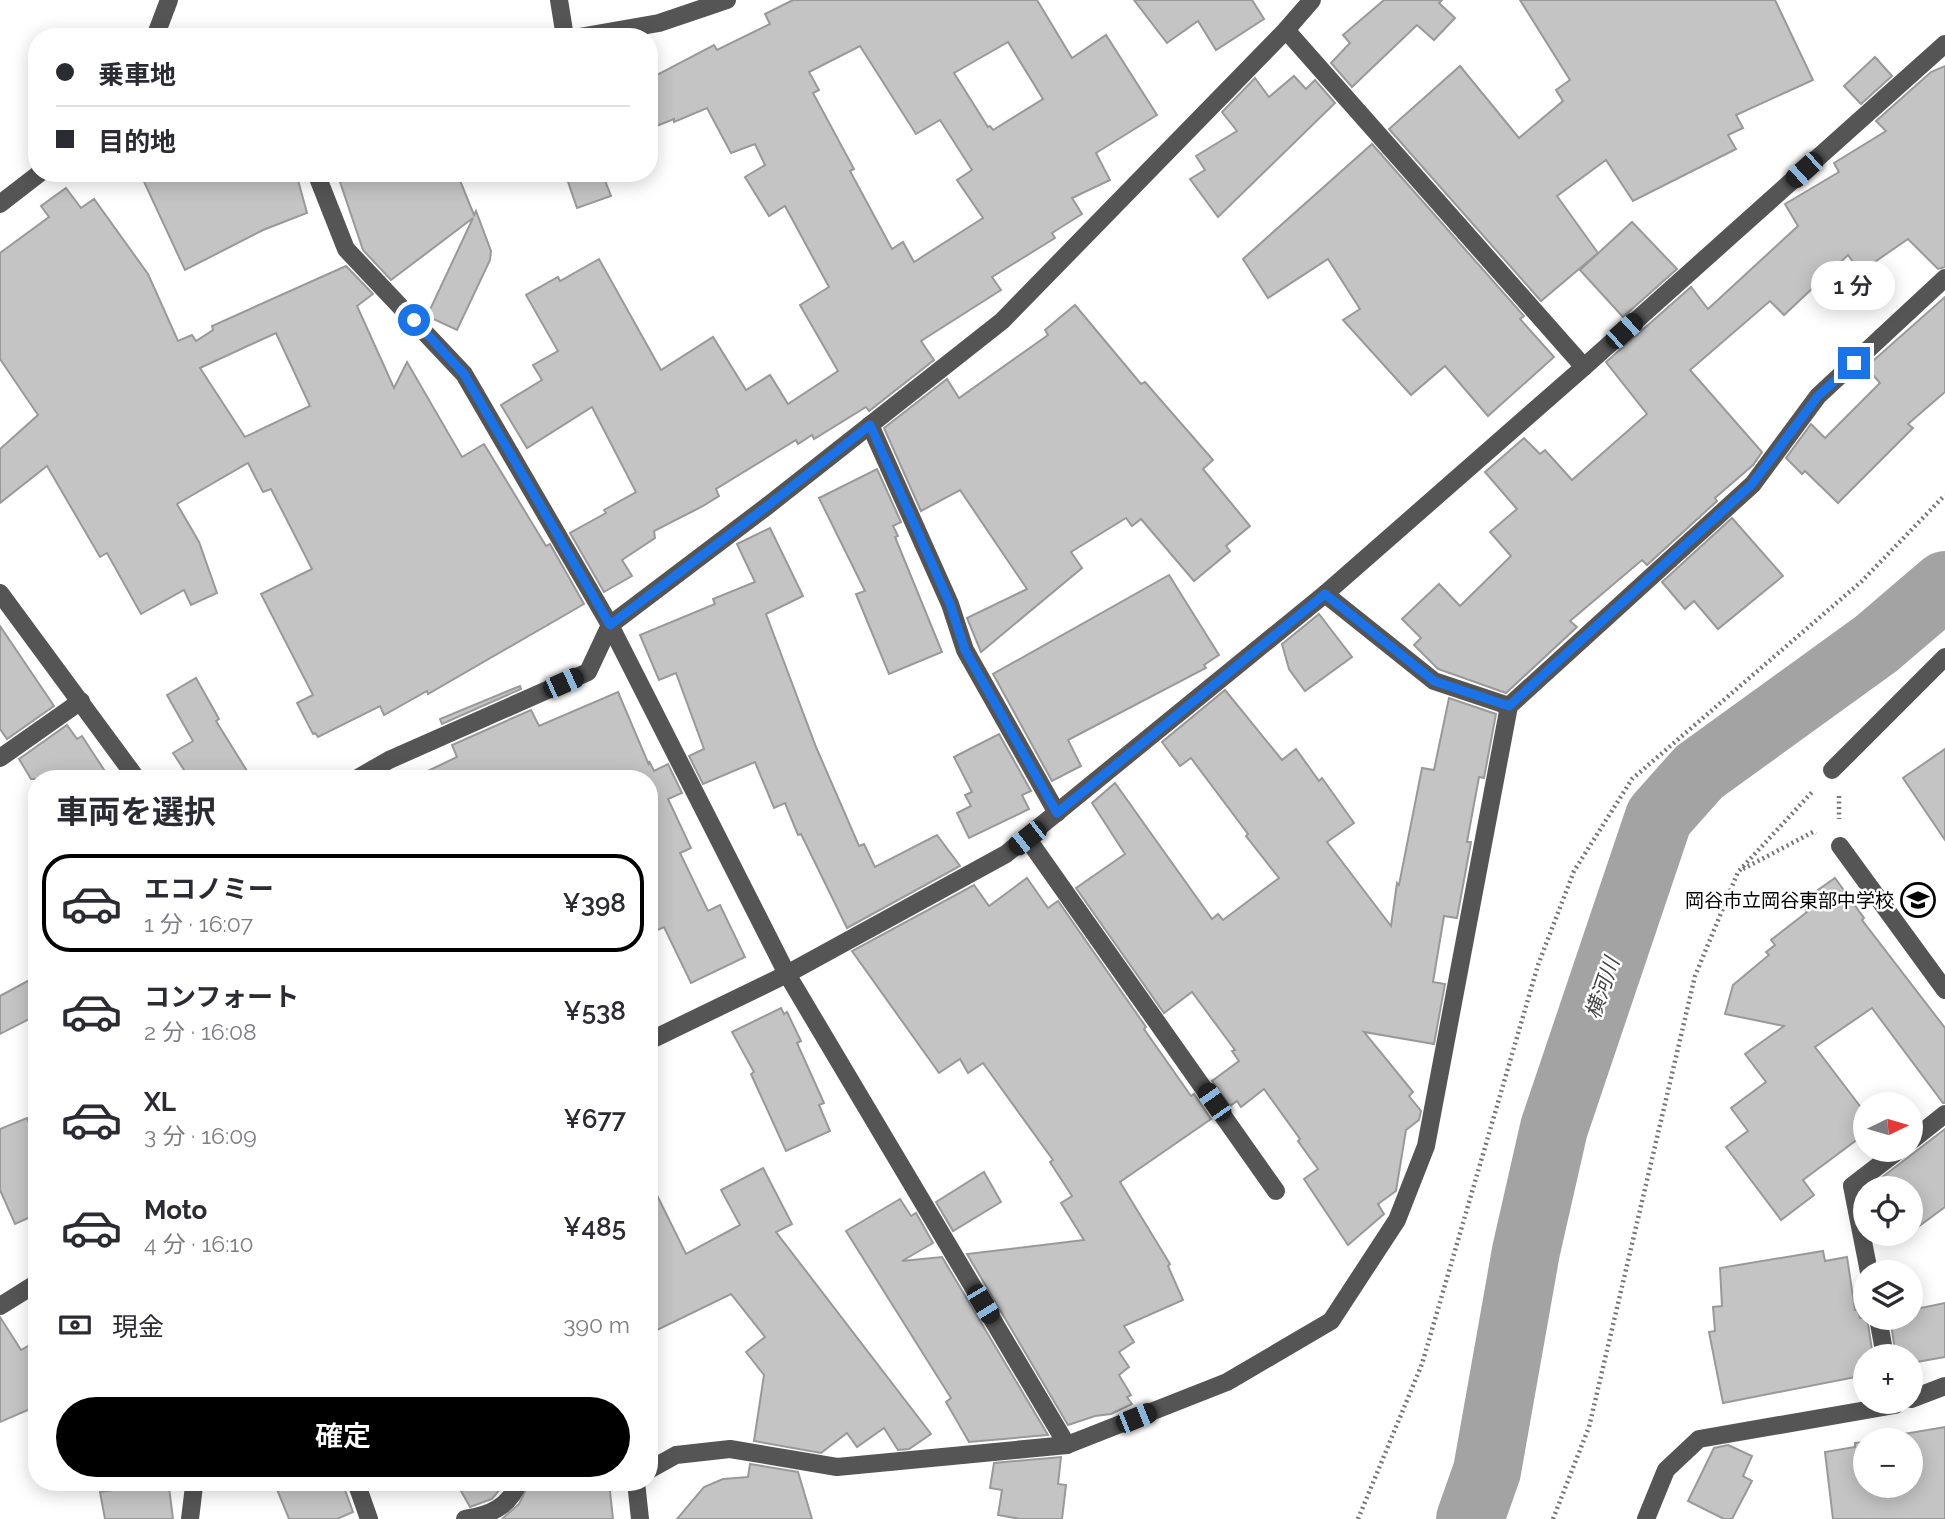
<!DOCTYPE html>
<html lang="ja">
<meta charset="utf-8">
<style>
body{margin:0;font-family:Raleway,"Noto Sans JP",sans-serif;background:#f7f7f7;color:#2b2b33;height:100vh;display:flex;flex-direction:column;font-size:26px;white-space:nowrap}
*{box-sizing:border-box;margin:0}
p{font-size:23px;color:#7c7c81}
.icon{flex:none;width:38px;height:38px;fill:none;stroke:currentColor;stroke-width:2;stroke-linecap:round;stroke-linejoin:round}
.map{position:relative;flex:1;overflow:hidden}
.panel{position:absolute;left:28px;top:770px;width:630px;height:721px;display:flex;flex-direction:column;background:#fff;border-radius:28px;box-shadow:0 4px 18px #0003}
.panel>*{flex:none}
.banner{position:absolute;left:28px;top:28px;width:630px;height:154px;border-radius:28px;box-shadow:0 4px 18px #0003;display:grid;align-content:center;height:154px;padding:0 28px;background:#fff}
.needle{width:46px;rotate:85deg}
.buttons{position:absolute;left:1853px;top:1092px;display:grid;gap:14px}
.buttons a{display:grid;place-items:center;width:70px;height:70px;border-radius:50%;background:#fff;box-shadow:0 4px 18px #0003;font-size:35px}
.end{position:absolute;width:32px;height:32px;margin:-16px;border:9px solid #1a73e8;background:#fff;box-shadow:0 0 0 4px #fff}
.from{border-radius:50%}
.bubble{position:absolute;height:49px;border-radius:24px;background:#fff;box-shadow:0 4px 18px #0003;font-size:23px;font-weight:600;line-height:49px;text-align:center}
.car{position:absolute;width:21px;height:42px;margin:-21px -10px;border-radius:9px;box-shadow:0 0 5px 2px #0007;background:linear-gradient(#222 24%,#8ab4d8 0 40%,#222 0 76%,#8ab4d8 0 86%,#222 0)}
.banner b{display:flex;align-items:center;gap:24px;height:66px;font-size:26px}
.banner b+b{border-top:2px solid #e1e1e2}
.banner i{width:18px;height:18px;background:#2b2b33}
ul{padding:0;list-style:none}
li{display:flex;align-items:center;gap:21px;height:98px;margin:0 14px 10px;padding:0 14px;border:4px solid transparent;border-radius:28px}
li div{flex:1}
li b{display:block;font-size:26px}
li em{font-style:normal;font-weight:600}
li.current{border-color:#000}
li>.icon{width:63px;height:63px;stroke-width:1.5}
h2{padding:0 28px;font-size:32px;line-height:84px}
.pay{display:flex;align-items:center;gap:18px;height:77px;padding:0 28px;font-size:26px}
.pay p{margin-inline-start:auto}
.cta{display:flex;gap:14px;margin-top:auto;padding:14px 28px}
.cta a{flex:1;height:80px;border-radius:42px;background:#000;color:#fff;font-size:28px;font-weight:600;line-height:80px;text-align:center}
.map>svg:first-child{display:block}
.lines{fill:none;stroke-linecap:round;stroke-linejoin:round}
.river{stroke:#a3a3a3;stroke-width:68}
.building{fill:#c4c4c4;stroke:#999;stroke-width:2;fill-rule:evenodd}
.path{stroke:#777;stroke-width:4.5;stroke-dasharray:2 3.5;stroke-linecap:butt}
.minor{stroke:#555;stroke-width:18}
.route{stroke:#1a73e8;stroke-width:9}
.labels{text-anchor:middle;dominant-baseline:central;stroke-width:5;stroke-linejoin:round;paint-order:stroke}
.poi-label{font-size:19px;fill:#000;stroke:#fff;text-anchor:end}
.water-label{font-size:21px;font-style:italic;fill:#444;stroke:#fff}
</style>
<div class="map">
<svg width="1945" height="1519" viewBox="0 0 1945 1519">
<rect width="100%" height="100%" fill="#fff"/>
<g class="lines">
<!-- river -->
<path class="river" d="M 1470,1519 L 1487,1471 L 1526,1251 L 1554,1128 L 1659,817 L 1699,772 L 1876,644 L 1945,585"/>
</g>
<!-- building -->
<g class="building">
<path d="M 793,0 L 1037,0 L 1072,58 L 1106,35 L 1157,115 L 1096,153 L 1110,180 L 1072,198 L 1082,214 L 1052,233 L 1055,238 L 992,277 L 1001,290 L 921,341 L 934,360 L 869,411 L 866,407 L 814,439 L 812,435 L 798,444 L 796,440 L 716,489 L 719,496 L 703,506 L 654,531 L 655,538 L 622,560 L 632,576 L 604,592 L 570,533 L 606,513 L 604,510 L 636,492 L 592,407 L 527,448 L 501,405 L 542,380 L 533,365 L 558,351 L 526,295 L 558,277 L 560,281 L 599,259 L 661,370 L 713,337 L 746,390 L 770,375 L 788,404 L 838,371 L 800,305 L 829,287 L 785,206 L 769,216 L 745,177 L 765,165 L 755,144 L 731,153 L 707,108 L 674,122 L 674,119 L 649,129 L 649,79 L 714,45 L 717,50 L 770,24 L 765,14 ZM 1008,42 L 1043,99 L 993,130 L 990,126 L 988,127 L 954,73 ZM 860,46 L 916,134 L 940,120 L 972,170 L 957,180 L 983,218 L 914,262 L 903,242 L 892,249 L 850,171 L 854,169 L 813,93 L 819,90 L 809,72 Z"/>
<path d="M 1134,0 L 1252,0 L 1264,19 L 1216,50 L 1198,21 L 1167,43 Z"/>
<path d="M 1384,0 L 1442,0 L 1439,3 L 1455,18 L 1434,40 L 1417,25 L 1352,87 L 1331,63 L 1350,43 L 1343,35 Z"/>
<path d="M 1520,0 L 1775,0 L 1813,80 L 1736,115 L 1743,128 L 1728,135 L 1736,149 L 1633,201 L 1606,160 L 1557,196 L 1598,253 L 1541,301 L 1389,129 L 1460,66 L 1519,138 L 1563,101 L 1556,90 L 1570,80 Z"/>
<path d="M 1875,57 L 1892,76 L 1861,104 L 1844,86 Z"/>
<path d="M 1945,66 L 1945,267 L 1938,269 L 1908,239 L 1860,272 L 1848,255 L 1784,315 L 1770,301 L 1690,370 L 1762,452 L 1753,465 L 1715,498 L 1717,501 L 1647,565 L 1642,560 L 1570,621 L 1577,627 L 1506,693 L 1438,669 L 1414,645 L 1421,638 L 1402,619 L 1439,584 L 1460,606 L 1511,556 L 1490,532 L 1517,509 L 1485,472 L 1524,438 L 1540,454 L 1545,450 L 1572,480 L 1647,414 L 1606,362 L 1691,287 L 1708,309 L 1798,226 L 1785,204 L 1839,172 L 1834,163 L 1886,131 L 1876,121 L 1931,72 Z"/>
<path d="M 1294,76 L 1306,89 L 1315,80 L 1335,103 L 1218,217 L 1190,179 L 1205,170 L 1196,156 L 1237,131 L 1222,112 L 1255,78 L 1269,97 Z"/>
<path d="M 1372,144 L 1524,316 L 1520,319 L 1554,357 L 1488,416 L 1445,366 L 1411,395 L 1343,320 L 1360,309 L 1328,259 L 1268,298 L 1243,259 Z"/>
<path d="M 140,173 L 296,173 L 307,213 L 263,230 L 185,270 Z"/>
<path d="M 337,173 L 457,173 L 474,215 L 476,211 L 491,251 L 490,260 L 457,330 L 427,316 L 473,218 L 391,280 L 363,250 Z"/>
<path d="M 565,173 L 602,173 L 611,196 L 577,208 Z"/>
<path d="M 66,188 L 81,208 L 94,199 L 148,274 L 178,341 L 192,335 L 196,341 L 213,330 L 212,326 L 346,266 L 373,294 L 357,306 L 394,388 L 407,362 L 462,457 L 484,444 L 546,546 L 550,544 L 584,604 L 428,694 L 427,691 L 384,715 L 380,706 L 318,737 L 315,733 L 313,734 L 297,703 L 313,695 L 261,594 L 312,569 L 271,489 L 263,492 L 248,463 L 177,504 L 199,542 L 217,593 L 191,605 L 184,590 L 141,614 L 107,553 L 100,557 L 47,466 L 0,503 L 0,449 L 38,415 L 0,359 L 0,253 L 49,217 L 41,206 ZM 276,333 L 310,406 L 245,437 L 200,368 Z"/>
<path d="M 1632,222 L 1677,269 L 1623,317 L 1580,270 Z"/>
<path d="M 1945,297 L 1945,392 L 1908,424 L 1913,428 L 1838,503 L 1805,471 L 1802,474 L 1786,458 L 1811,424 L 1825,438 L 1880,383 L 1866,367 Z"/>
<path d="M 1075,305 L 1141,384 L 1145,382 L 1213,460 L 1203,469 L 1250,526 L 1226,546 L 1230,551 L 1194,581 L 1141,519 L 1132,526 L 1126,518 L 1071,552 L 1082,568 L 981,652 L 967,618 L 1027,589 L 960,490 L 921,511 L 884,428 L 947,379 L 959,398 L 1048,335 L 1045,330 Z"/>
<path d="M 877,469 L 901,522 L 893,526 L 898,536 L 895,537 L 942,652 L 889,674 L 856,594 L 865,591 L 819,498 Z"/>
<path d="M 1732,518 L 1783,576 L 1718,629 L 1694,601 L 1685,609 L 1662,582 Z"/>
<path d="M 770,528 L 803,596 L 766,614 L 816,747 L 859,846 L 864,844 L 875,867 L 937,835 L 960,866 L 847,928 L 801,834 L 798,835 L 785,803 L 774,808 L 755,762 L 703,784 L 689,756 L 704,749 L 676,673 L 659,680 L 640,635 L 715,604 L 713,599 L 755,582 L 737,544 Z"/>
<path d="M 1169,575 L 1219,655 L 1204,665 L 1206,668 L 1068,740 L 1081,766 L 1052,781 L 993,674 Z"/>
<path d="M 1319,614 L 1352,657 L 1305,691 L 1289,669 L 1282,644 Z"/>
<path d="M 0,626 L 54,706 L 7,739 L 0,729 Z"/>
<path d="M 196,678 L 219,719 L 216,721 L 252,779 L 190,779 L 173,753 L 193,741 L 167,695 Z"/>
<path d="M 520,686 L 521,689 L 442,724 L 440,719 Z"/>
<path d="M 1225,690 L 1282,760 L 1296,749 L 1319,781 L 1322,778 L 1354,823 L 1327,842 L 1391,926 L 1397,883 L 1399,885 L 1422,768 L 1434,770 L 1449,698 L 1496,714 L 1484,778 L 1479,777 L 1467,842 L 1471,842 L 1457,918 L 1444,916 L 1433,982 L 1445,984 L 1434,1044 L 1364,1032 L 1413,1092 L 1409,1096 L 1421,1111 L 1419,1120 L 1406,1130 L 1396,1191 L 1378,1204 L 1384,1214 L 1348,1245 L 1304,1179 L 1318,1169 L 1298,1141 L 1300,1139 L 1264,1089 L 1241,1107 L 1237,1101 L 1230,1106 L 1212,1081 L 1239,1061 L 1232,1051 L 1235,1050 L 1192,992 L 1164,1013 L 1076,888 L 1125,854 L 1092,803 L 1115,783 L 1212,919 L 1218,914 L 1223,920 L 1279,878 L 1246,836 L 1248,834 L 1191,758 L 1180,766 L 1162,742 Z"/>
<path d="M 618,692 L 649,765 L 649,761 L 654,771 L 668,764 L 682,793 L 668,799 L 691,848 L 680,853 L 708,911 L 720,905 L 745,957 L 691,983 L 664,927 L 649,934 L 649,779 L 411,779 L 457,757 L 452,745 L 531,710 L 539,726 Z"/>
<path d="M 67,725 L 77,739 L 82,736 L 110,779 L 31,779 L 19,759 Z"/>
<path d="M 999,734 L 1031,791 L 1022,795 L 1029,809 L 969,838 L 957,813 L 971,806 L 965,795 L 972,792 L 954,757 Z"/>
<path d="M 1945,749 L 1945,840 L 1903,778 Z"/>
<path d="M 1027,878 L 1048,908 L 1058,901 L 1146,1027 L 1144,1029 L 1191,1096 L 1194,1094 L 1211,1119 L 1120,1182 L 1170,1264 L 1168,1266 L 1183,1300 L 1124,1326 L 1134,1342 L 1119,1352 L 1129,1367 L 1119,1375 L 1131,1395 L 1127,1397 L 1132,1404 L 1111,1414 L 1095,1416 L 1068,1425 L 967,1254 L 1084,1240 L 1061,1203 L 1072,1196 L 1050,1162 L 1053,1160 L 983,1063 L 968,1073 L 960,1059 L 939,1073 L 852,951 L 974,885 L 989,906 Z"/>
<path d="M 1835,878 L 1864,918 L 1862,920 L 1945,1028 L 1945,1103 L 1943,1103 L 1872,1008 L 1815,1047 L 1866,1114 L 1866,1133 L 1803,1180 L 1814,1195 L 1781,1220 L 1726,1147 L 1748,1131 L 1731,1108 L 1766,1082 L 1745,1054 L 1784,1026 L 1725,1014 L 1733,985 L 1769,955 L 1766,952 L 1775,945 L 1771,940 L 1807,912 L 1805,909 L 1812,903 L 1808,897 Z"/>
<path d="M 37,976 L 37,1015 L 0,1034 L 0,996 Z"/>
<path d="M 781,1008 L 784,1014 L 787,1012 L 801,1041 L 797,1043 L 824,1103 L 819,1105 L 830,1131 L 786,1151 L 751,1074 L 754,1072 L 732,1032 Z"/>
<path d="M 27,1118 L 37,1141 L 37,1214 L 15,1224 L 0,1190 L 0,1129 Z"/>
<path d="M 1945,1129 L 1945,1207 L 1911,1232 L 1911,1188 L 1868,1188 Z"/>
<path d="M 763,1168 L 792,1224 L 776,1232 L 931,1434 L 909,1449 L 898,1450 L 884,1428 L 857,1447 L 847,1433 L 821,1453 L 754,1441 L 764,1375 L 746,1352 L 765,1337 L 731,1294 L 649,1334 L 649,1179 L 686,1254 L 740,1225 L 721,1190 Z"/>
<path d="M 984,1172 L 1001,1202 L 953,1231 L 936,1202 Z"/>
<path d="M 900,1199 L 911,1216 L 916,1213 L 933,1243 L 902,1261 L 942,1257 L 1048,1435 L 969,1442 L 946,1402 L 951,1398 L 846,1231 Z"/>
<path d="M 1823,1251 L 1825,1261 L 1847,1257 L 1855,1310 L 1858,1310 L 1860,1318 L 1867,1318 L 1873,1356 L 1866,1356 L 1866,1375 L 1723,1403 L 1709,1332 L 1715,1331 L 1713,1307 L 1722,1306 L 1720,1268 Z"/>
<path d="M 1945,1303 L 1945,1357 L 1911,1363 L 1911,1356 L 1896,1356 L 1890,1318 L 1911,1318 L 1911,1310 Z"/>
<path d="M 0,1317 L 21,1350 L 37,1341 L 37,1406 L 0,1422 Z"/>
<path d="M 1945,1427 L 1945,1519 L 1833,1519 L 1825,1452 L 1855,1447 L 1855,1443 L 1866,1442 L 1866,1486 L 1911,1486 L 1911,1440 L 1884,1440 L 1893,1439 L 1892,1436 Z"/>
<path d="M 1728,1445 L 1752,1456 L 1743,1476 L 1752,1481 L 1732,1519 L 1724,1519 L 1688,1501 L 1714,1448 Z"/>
<path d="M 1061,1457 L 1058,1484 L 1066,1485 L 1062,1519 L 1020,1519 L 998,1515 L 1002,1490 L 990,1488 L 994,1463 Z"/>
<path d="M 750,1464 L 798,1472 L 812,1519 L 677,1519 L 704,1487 L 723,1479 L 748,1477 Z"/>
<path d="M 274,1482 L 342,1482 L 353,1512 L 337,1519 L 289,1519 Z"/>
<path d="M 456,1482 L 506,1482 L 492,1499 L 470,1507 Z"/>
<path d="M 530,1482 L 609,1482 L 613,1519 L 502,1519 L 519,1504 Z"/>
<path d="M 159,1483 L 159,1488 L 169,1487 L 173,1519 L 105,1519 L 100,1492 Z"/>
</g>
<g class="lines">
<!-- path -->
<g class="path">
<path d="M 1839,796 L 1839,819"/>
<path d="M 1743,869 L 1813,832 L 1816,834"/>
<path d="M 1358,1519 L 1422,1364 L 1538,965 L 1574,871 L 1632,779 L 1862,581 L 1945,495"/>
<path d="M 1553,1519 L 1589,1427 L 1695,976 L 1738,872 L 1814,790"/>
</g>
<!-- minor -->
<g class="minor">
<path d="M 559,0 L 565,37"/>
<path d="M 1286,30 L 1584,367"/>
<path d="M 155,37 L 169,0"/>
<path d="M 579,37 L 659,23 L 727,0"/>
<path d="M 316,173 L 346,249 L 464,374 L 610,625 L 787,974 L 1067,1445"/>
<path d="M 0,204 L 40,173"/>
<path d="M 870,425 L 950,604 L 965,650 L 1057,813"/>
<path d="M 0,593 L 137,779"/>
<path d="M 1325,594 L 1434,681 L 1509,706"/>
<path d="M 0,758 L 81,701"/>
<path d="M 1832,770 L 1945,657"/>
<path d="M 356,779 L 389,760 L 588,672 L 610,625 L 766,507 L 1002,321 L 1286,30 L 1312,0"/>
<path d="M 1027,838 L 1276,1191"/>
<path d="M 1840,846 L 1945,990"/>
<path d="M 649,1041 L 787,974 L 1006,854 L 1325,594 L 1584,367 L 1945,44"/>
<path d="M 1911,1141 L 1945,1114"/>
<path d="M 1869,1272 L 1852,1186 L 1899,1150"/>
<path d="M 0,1306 L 37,1283"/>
<path d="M 1878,1318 L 1885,1356"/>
<path d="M 1911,1399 L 1945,1386"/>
<path d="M 649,1470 L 676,1455 L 730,1449 L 837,1467 L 1067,1445 L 1227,1382 L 1331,1321 L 1397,1220 L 1426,1146 L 1509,706 L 1753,484 L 1818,396 L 1945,278"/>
<path d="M 356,1482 L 369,1519"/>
<path d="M 636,1482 L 640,1519"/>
<path d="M 190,1519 L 194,1486 L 197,1482"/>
<path d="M 465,1519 C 490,1515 509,1507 519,1482"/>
<path d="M 1646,1519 L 1666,1470 L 1699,1439 L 1895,1405 L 1894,1402"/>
</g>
</g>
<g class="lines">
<!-- route -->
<path class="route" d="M 414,320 L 464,374 L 610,625 L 766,507 L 870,425 L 950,604 L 965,650 L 1057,813 L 1325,594 L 1434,681 L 1509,706 L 1752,484 L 1818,396 L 1854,363"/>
</g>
<!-- icons -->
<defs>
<g id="school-ring" transform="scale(1.75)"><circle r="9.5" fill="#fff" stroke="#000" stroke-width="1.5"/><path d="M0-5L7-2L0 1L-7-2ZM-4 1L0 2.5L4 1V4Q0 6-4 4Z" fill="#000"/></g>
</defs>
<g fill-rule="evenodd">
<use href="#school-ring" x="1918" y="900"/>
</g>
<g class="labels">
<!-- poi labels -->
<g class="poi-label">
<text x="1894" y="900">岡谷市立岡谷東部中学校</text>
</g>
<!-- water labels -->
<g class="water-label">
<text transform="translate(1602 988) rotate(-71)">横河川</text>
</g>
</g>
</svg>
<div class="buttons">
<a><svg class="needle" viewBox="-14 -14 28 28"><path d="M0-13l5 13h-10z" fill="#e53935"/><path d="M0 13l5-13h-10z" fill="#7c7c81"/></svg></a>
<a><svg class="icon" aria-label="locate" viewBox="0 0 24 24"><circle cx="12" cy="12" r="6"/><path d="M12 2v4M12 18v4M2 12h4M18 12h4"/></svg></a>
<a><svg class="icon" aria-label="layers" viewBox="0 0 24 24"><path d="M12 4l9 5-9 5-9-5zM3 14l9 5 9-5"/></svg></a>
<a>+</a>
<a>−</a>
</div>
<i class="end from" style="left:414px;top:320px"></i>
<i class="end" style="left:1854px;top:363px"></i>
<div class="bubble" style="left:1811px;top:261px;width:84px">1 分</div>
<i class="car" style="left:1804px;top:170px;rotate:228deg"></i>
<i class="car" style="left:1624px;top:331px;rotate:48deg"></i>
<i class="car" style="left:563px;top:683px;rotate:66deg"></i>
<i class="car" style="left:1027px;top:838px;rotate:232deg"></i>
<i class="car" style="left:1214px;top:1102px;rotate:325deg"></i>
<i class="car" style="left:983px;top:1304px;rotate:149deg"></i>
<i class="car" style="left:1136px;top:1418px;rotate:68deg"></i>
<div class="banner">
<b><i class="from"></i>乗車地</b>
<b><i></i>目的地</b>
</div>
<section class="panel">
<h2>車両を選択</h2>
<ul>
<li class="current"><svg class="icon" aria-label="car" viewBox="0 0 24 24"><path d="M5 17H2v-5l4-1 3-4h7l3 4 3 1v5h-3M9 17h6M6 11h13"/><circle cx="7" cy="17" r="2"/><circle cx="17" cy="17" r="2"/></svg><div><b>エコノミー</b><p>1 分 · 16:07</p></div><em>¥398</em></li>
<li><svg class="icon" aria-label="car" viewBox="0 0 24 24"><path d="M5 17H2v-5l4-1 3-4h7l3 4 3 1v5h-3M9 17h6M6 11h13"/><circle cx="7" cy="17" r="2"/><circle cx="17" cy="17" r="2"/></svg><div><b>コンフォート</b><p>2 分 · 16:08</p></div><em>¥538</em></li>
<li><svg class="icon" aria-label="car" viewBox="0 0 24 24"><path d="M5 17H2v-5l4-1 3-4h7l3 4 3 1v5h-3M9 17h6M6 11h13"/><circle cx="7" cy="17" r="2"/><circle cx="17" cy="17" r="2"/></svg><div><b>XL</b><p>3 分 · 16:09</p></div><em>¥677</em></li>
<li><svg class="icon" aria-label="car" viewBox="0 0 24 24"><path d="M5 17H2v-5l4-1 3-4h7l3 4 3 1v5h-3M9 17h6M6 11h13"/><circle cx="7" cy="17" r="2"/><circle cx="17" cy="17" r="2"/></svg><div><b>Moto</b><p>4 分 · 16:10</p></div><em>¥485</em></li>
</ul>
<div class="pay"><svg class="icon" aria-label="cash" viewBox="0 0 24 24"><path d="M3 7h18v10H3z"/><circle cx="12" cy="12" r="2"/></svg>現金<p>390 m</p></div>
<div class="cta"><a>確定</a></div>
</section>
</div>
